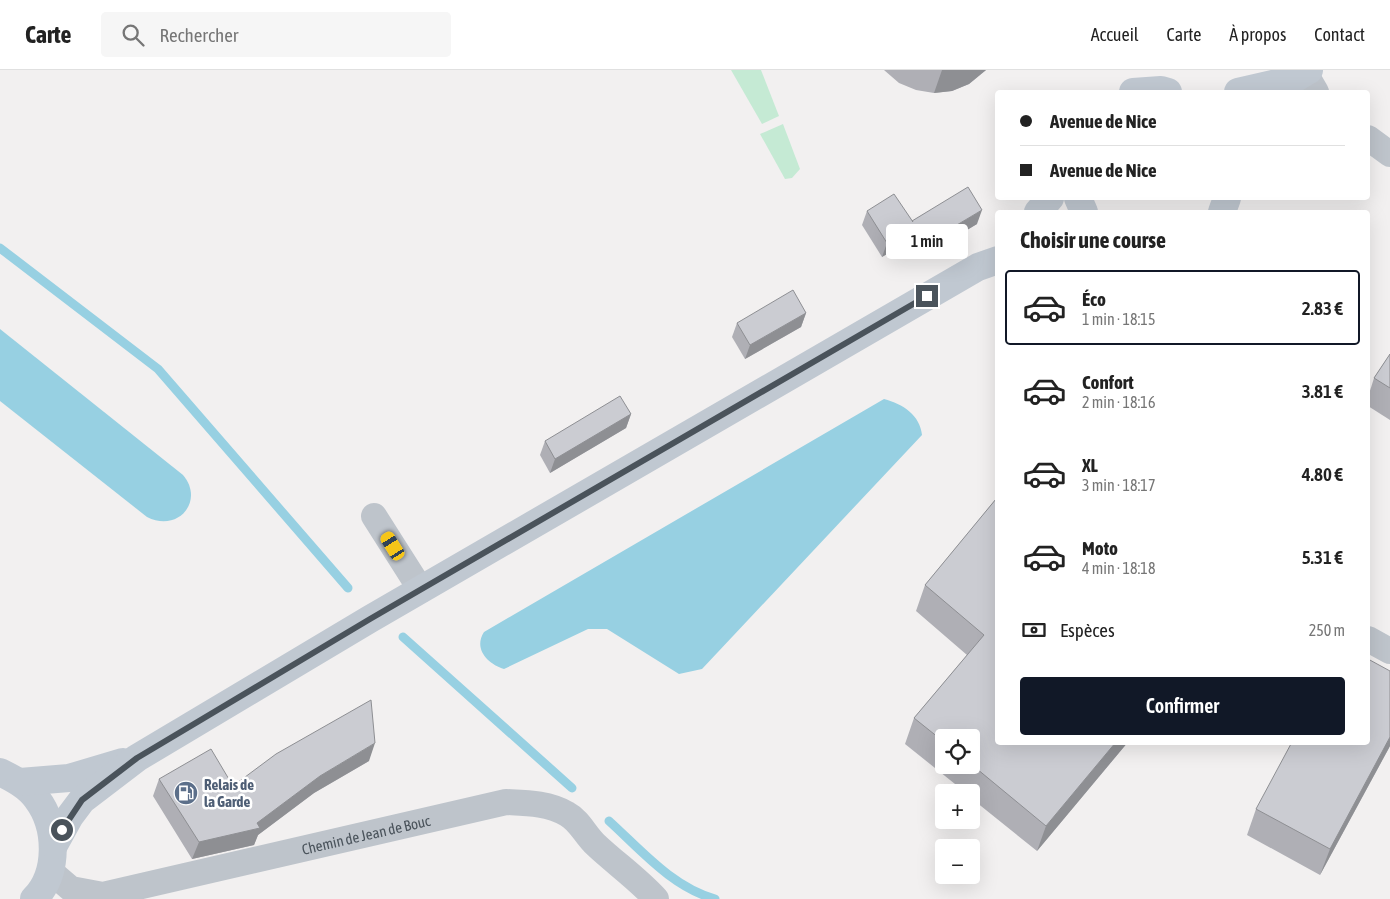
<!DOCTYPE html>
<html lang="fr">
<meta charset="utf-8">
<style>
body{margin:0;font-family:"Asap Condensed",sans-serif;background:#f6f6f6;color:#222;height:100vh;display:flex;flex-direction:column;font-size:19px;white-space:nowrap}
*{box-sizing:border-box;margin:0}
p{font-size:16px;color:#767676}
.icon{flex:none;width:28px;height:28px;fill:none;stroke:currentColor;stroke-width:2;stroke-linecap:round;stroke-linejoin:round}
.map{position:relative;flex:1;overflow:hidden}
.details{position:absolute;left:995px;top:140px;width:375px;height:535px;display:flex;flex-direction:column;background:#fff;border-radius:5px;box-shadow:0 5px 20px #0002}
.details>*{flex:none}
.top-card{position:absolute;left:995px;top:20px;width:375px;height:110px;border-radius:5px;box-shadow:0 5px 20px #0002;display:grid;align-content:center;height:110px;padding:0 25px;background:#fff}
.tools{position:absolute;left:935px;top:659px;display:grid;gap:10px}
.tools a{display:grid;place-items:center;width:45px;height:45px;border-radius:5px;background:#fff;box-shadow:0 5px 20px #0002;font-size:25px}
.end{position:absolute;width:22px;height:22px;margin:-11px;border:6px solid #4a535b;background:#fff;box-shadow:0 0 0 2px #fff}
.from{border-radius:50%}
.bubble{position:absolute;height:35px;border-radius:5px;background:#fff;box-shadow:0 5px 20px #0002;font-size:16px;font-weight:600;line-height:35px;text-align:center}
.car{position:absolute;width:15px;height:30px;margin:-15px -8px;border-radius:6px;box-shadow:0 0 4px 1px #0007;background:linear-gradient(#f5c518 24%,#345 0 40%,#f5c518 0 76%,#345 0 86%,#f5c518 0)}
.top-card b{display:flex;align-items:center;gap:18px;height:48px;font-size:19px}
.top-card b+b{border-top:1px solid #e0e0e0}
.top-card i{width:12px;height:12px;background:#222}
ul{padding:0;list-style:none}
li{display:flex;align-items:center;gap:15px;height:75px;margin:0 10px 8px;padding:0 15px;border:2px solid transparent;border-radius:5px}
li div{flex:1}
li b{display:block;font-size:19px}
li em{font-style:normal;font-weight:600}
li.active{border-color:#111827}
li>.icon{width:45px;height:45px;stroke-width:1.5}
h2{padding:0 25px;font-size:22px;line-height:60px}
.pay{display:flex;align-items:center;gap:12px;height:55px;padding:0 25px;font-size:19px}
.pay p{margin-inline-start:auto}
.cta{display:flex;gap:10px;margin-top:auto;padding:10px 25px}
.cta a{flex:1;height:58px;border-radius:5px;background:#111827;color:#fff;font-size:20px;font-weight:600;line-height:58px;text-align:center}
header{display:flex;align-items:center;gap:30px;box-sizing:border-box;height:70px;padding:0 25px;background:#fff;border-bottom:1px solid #e0e0e0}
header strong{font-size:24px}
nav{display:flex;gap:28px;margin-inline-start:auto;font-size:18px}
.search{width:350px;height:45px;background:#f6f6f6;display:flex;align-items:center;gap:12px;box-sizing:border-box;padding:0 18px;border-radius:5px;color:#767676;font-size:19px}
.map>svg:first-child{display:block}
.green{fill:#c5ead4}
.water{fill:#97d0e2}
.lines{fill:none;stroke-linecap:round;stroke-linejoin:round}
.stream{stroke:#97d0e2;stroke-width:9}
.street{stroke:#bec4cb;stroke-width:26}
.secondary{stroke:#c0c8d1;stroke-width:28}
.wall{fill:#afafb5;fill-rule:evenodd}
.shaded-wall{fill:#8e8f93}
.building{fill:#cbccd2;stroke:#8e8f93}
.route{stroke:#4a535b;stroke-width:6}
.labels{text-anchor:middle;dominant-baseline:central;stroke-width:5;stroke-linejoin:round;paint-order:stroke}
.service-label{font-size:15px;font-weight:bold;fill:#4e5e75;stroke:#fff;text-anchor:start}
.street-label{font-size:15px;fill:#4a535b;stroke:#fff}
</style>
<header>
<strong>Carte</strong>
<div class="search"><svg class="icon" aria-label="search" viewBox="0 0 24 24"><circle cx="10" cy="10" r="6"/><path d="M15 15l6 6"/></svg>Rechercher</div>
<nav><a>Accueil</a><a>Carte</a><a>À propos</a><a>Contact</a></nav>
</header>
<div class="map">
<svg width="1390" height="829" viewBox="0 0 1390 829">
<rect width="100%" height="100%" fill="#f2f0f0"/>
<!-- green -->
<g class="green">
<path d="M 731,0 L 761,0 L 779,46 L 762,54 Z"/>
<path d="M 783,54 L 800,99 L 792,108 L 785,109 L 760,64 Z"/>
</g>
<!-- water -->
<g class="water">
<path d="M 0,259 L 183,405 C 205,431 178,463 147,447 L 0,331 Z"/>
<path d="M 884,329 C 903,334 920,345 922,365 L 702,599 L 679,604 L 607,559 L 588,559 L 504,599 C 488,594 473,579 484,562 Z"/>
</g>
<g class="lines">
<!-- stream -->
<g class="stream">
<path d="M 0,178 L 158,299 L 348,518"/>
<path d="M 403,567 L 572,718"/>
<path d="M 609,751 C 641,780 672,817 715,829"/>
</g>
<!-- street -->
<g class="street">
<path d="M 1305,3 L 1316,22"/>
<path d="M 1368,68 L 1390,84"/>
<path d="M 374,446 L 421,520"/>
<path d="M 1368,569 L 1390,581"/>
<path id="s1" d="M 50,801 L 71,819 L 103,825 L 506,732 C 526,733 548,733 567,744 C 580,751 585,765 596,775 C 615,793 638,809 656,829"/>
</g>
<!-- secondary -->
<g class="secondary">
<path d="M 1133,22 L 1161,20 L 1168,22"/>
<path d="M 1238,22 L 1294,9 L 1309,0"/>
<path d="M 1078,128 L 1084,142"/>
<path d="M 1038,142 L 1050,128"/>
<path d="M 1222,142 L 1227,128"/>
<path d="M 0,702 C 14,709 28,716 37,729 C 58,757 59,804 34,829"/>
<path d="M 20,712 L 69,708 L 123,692"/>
<path d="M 54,775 L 70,746 L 82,730 L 137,688 L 370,549 L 978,197 L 998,190"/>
</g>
</g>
<!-- wall -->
<g class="wall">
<path d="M 884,0 L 986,0 L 969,14 L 952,21 L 934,23 L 916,20 L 899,13 Z"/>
<path d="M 867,141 L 912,151 L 977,154 L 920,188 L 910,170 L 882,187 L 862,155 Z"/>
<path d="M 806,243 L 801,257 L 745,289 L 732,267 L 737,253 Z"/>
<path d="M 1390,284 L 1390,350 L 1368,336 L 1368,327 L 1374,308 Z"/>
<path d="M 631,344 L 626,358 L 550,403 L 540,385 L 545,371 Z"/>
<path d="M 996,429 L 998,672 L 1128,672 L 1037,781 L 971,728 L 971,722 L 965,722 L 905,674 L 914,648 L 967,585 L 916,541 L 925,515 ZM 944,668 L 971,668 L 971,695 L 944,695 Z"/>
<path d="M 1390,601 L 1390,676 L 1320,805 L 1247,765 L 1256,739 Z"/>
<path d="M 369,691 L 314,723 L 258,765 L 254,775 L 192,789 L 153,726 L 159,709 L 233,716 Z"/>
</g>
<!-- shaded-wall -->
<g class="shaded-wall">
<path d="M 942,0 L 986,0 L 969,14 L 952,21 L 934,23 Z"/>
<path d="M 982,140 L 977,154 L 920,188 L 925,174 Z"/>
<path d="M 915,156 L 910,170 L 882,187 L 887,173 Z"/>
<path d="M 806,243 L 801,257 L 745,289 L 750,275 Z"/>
<path d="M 631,344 L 626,358 L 550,403 L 555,389 Z"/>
<path d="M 1390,667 L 1390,676 L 1320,805 L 1330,779 Z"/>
<path d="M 1116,672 L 1128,672 L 1037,781 L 1046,756 Z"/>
<path d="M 375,673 L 369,691 L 314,723 L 258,765 L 254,775 L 192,789 L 199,772 L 257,753 L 320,706 Z"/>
</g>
<!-- building -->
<g class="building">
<path d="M 968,117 L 982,140 L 925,174 L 915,156 L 887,173 L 867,141 L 894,124 L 913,152 L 912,151 Z"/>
<path d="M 793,220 L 806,243 L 750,275 L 737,253 Z"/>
<path d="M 1390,284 L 1390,318 L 1374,308 Z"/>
<path d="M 620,326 L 631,344 L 555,389 L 545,371 Z"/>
<path d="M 996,429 L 998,430 L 998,672 L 1116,672 L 1046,756 L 971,694 L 971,668 L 944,668 L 944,672 L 914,648 L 984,565 L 925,515 Z"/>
<path d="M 1368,589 L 1390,601 L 1390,667 L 1330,779 L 1256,739 L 1292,672 L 1368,672 Z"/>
<path d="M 371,630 L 375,673 L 320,706 L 257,753 L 260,758 L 199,772 L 159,709 L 211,679 L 233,716 L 276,684 Z"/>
</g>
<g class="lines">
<!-- route -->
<path class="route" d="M 62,760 L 82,730 L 137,688 L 370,549 L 927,226"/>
</g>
<!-- icons -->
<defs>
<g id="fuel-disc" transform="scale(1.25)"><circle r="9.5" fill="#5c6f8a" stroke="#fff"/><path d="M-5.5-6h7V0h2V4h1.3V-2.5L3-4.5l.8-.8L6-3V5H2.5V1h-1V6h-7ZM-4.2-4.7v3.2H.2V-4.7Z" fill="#fff"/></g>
</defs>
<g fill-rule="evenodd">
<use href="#fuel-disc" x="186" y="723"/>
</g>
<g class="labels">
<!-- service labels -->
<g class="service-label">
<text x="204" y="714">Relais de<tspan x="204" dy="17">la Garde</tspan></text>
</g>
<!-- street labels -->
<g class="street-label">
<text stroke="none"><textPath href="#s1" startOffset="330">Chemin de Jean de Bouc</textPath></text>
</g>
</g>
</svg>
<div class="tools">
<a><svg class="icon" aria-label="locate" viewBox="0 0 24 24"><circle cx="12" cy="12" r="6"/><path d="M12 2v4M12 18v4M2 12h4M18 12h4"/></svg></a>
<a>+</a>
<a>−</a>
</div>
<i class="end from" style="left:62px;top:760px"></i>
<i class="end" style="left:927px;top:226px"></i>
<div class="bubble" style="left:886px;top:154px;width:82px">1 min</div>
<i class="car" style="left:393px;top:476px;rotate:328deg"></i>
<div class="top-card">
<b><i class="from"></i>Avenue de Nice</b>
<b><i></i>Avenue de Nice</b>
</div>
<section class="details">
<h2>Choisir une course</h2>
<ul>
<li class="active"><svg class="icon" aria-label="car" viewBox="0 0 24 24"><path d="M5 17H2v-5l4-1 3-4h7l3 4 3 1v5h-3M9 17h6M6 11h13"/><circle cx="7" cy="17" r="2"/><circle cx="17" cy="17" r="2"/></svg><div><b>Éco</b><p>1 min · 18:15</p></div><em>2.83 €</em></li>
<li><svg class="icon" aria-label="car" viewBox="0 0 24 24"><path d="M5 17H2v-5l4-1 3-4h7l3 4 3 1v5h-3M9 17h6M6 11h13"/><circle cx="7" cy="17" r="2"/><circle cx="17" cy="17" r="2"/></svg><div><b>Confort</b><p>2 min · 18:16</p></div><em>3.81 €</em></li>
<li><svg class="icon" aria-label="car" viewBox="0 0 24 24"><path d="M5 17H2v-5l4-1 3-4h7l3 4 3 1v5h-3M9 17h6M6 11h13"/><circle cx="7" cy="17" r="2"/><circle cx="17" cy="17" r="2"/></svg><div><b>XL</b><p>3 min · 18:17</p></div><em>4.80 €</em></li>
<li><svg class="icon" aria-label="car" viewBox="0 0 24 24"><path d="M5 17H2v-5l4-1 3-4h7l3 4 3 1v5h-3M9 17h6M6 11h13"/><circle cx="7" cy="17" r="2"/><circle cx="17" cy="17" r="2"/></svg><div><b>Moto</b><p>4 min · 18:18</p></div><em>5.31 €</em></li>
</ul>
<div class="pay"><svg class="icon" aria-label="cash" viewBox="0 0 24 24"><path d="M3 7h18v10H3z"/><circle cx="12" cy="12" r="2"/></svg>Espèces<p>250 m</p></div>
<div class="cta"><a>Confirmer</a></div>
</section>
</div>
